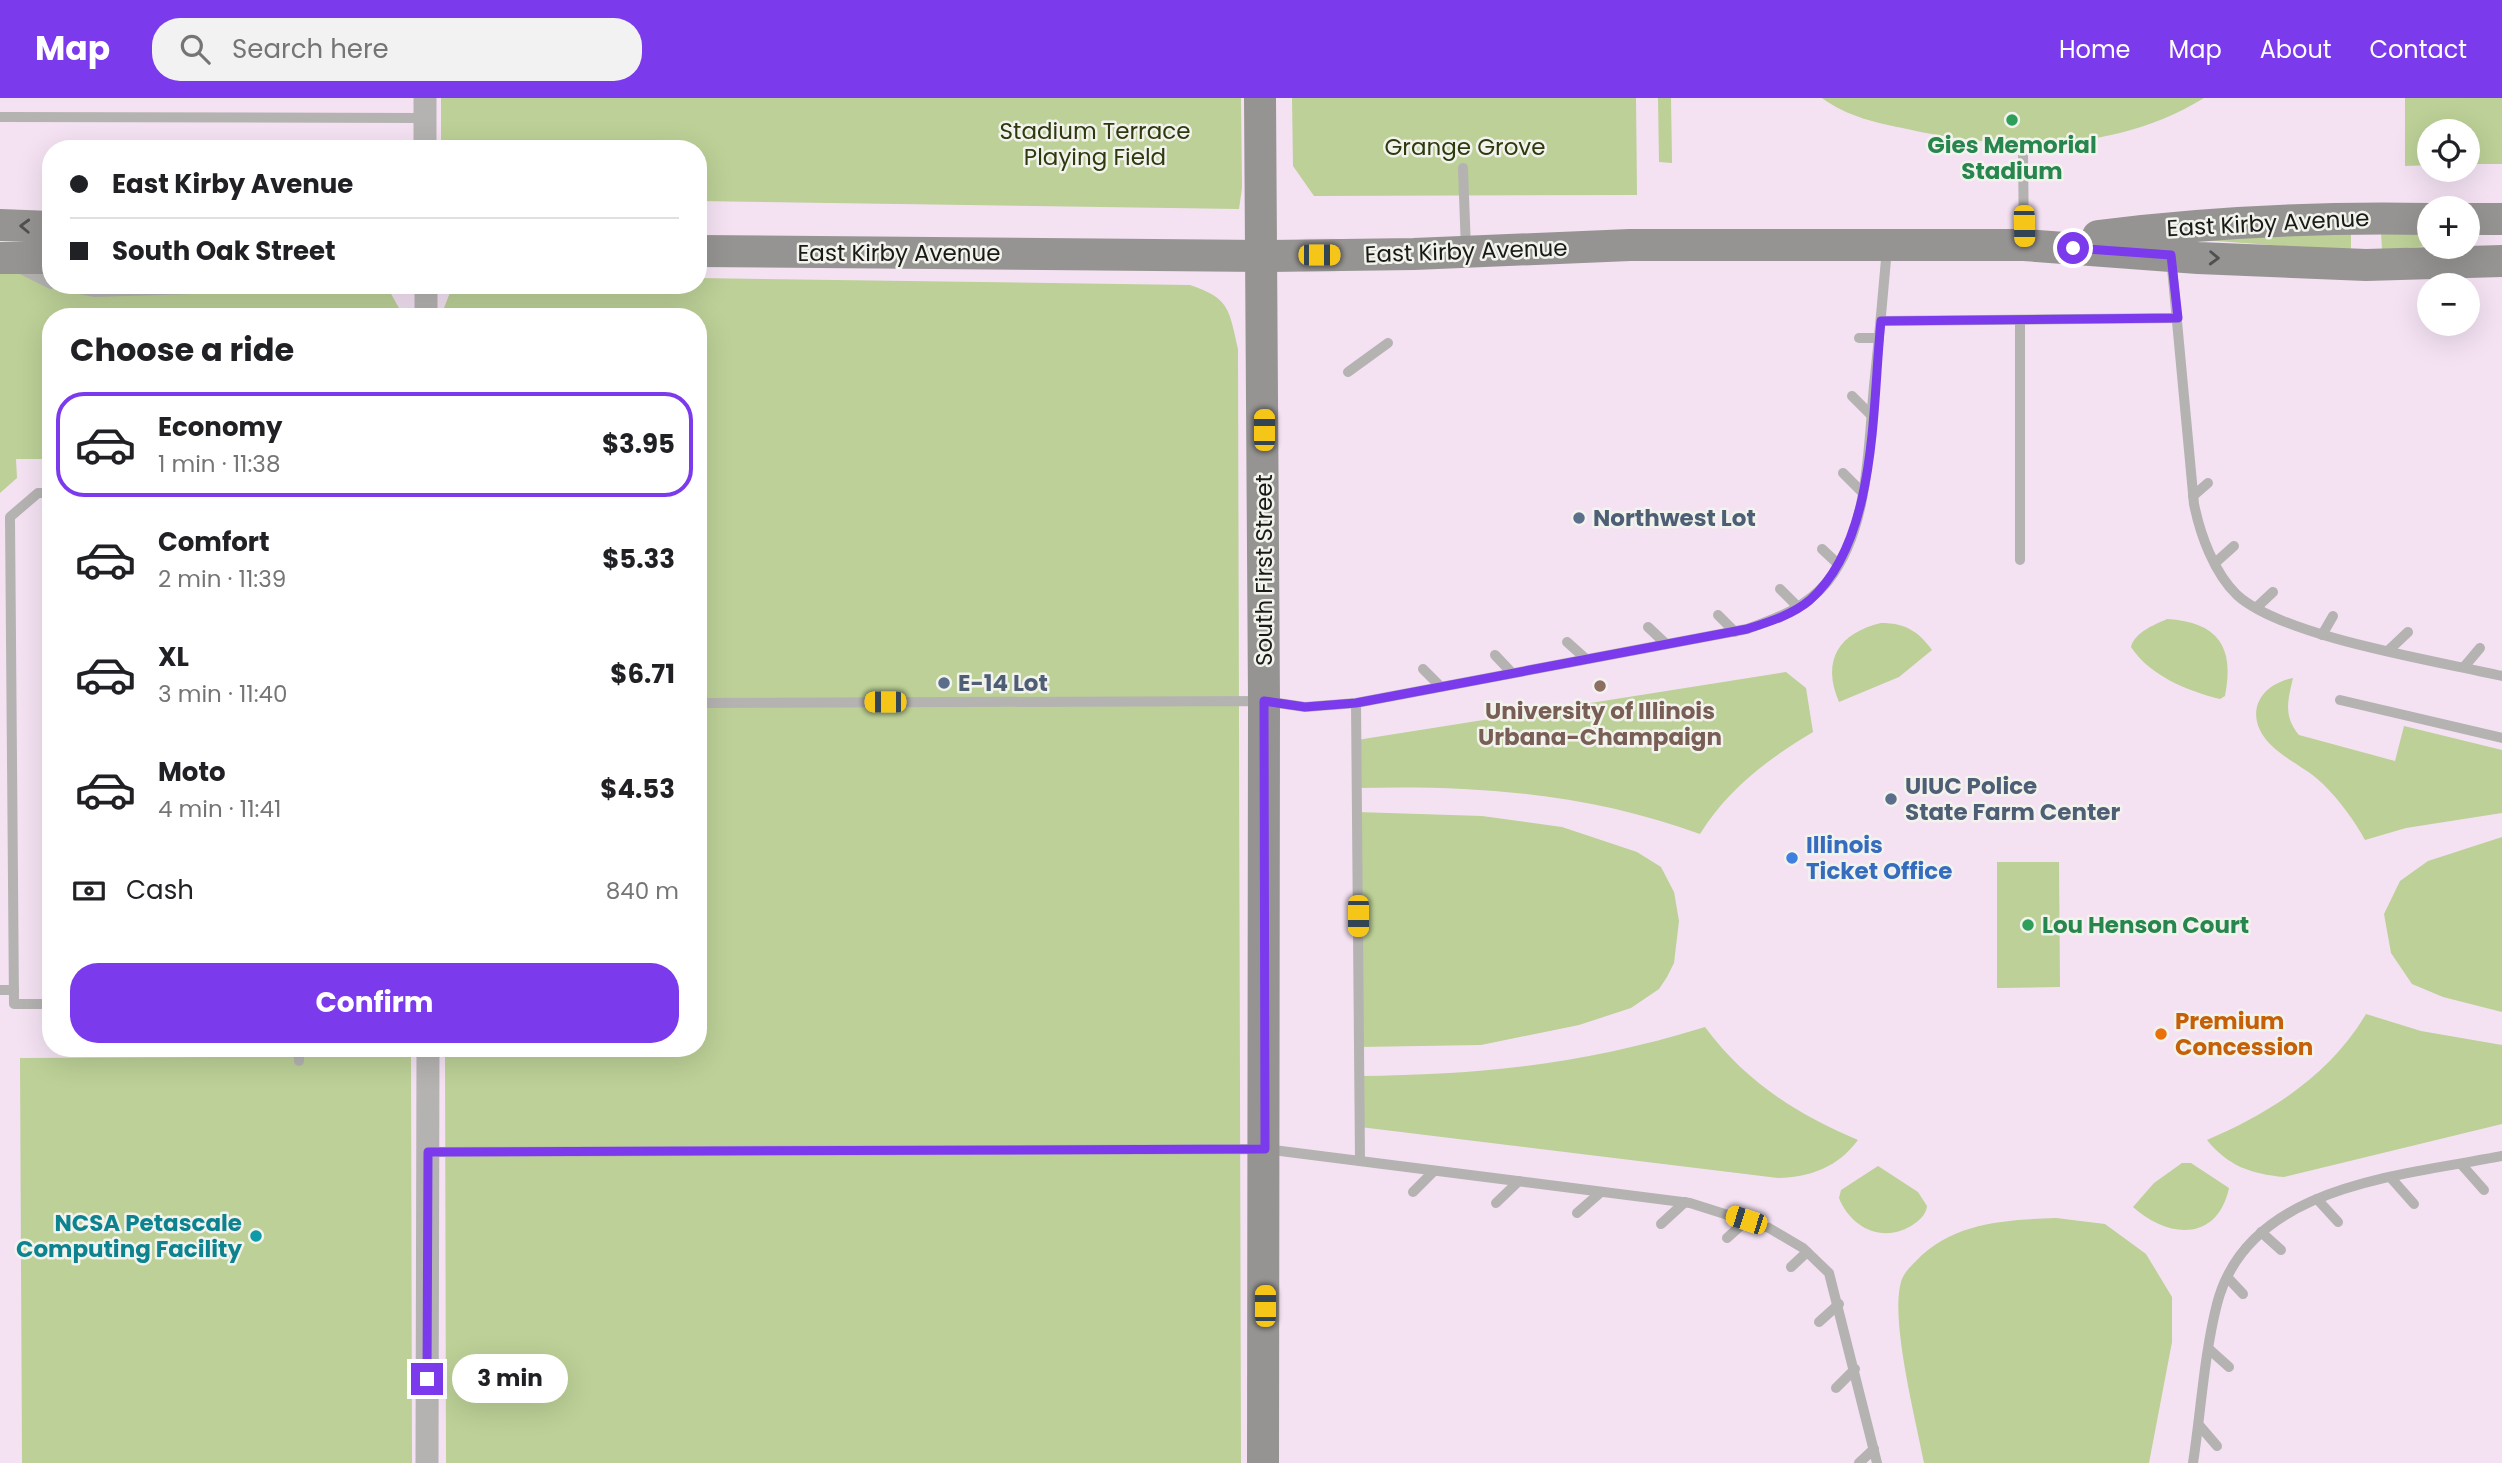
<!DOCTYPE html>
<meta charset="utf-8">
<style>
body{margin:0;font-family:Poppins,sans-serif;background:#f2f2f2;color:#202124;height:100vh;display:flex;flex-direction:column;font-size:26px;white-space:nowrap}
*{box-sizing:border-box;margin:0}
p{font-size:23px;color:#757577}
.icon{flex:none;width:38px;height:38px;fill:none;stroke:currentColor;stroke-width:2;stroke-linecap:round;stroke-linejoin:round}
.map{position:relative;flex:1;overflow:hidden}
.side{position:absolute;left:42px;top:210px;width:665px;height:749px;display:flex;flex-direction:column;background:#fff;border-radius:28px;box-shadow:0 7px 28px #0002}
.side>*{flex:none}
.top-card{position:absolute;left:42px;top:42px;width:665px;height:154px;border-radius:28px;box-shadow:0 7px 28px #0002;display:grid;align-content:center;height:154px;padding:0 28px;background:#fff}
.controls{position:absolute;left:2417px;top:21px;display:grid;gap:14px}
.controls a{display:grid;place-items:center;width:63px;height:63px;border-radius:50%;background:#fff;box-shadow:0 7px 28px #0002;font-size:35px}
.end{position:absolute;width:32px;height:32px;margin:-16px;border:9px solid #7c3aed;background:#fff;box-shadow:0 0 0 4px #fff}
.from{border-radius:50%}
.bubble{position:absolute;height:49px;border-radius:24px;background:#fff;box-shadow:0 7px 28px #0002;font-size:23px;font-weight:700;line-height:49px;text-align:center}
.car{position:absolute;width:21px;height:42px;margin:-21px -10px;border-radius:9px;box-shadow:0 0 5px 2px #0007;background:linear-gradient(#f5c518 24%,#345 0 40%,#f5c518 0 76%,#345 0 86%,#f5c518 0)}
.top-card b{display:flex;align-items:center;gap:24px;height:66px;font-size:26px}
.top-card b+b{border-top:2px solid #e0e0e0}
.top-card i{width:18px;height:18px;background:#202124}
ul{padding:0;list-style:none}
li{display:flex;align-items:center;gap:21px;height:105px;margin:0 14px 10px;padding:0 14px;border:4px solid transparent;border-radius:28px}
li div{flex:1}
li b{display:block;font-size:26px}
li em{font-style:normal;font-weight:700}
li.on{border-color:#7c3aed}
li>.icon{width:63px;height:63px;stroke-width:1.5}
h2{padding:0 28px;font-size:32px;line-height:84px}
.pay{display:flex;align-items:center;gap:18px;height:77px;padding:0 28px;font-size:26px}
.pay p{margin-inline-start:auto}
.action{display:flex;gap:14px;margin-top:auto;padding:14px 28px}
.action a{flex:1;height:80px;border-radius:28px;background:#7c3aed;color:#fff;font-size:28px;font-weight:700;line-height:80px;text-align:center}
header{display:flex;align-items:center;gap:42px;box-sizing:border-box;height:98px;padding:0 35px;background:#7c3aed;color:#fff}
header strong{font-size:33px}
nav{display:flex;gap:38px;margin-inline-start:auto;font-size:24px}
.search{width:490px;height:63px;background:#f2f2f2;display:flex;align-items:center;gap:18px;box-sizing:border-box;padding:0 24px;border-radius:28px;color:#757577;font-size:26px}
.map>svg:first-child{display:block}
.education{fill:#f4e2f3;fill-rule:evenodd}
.green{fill:#bcd097}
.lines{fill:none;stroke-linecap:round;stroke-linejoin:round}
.lane{stroke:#b4b3b1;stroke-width:10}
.street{stroke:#b4b3b1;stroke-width:23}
.secondary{stroke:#969492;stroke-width:32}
.oneway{stroke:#51504e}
.route{stroke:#7c3aed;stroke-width:9}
.leisure-dot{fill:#2e9e5b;stroke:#f3f3ee;stroke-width:2.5}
.service-dot{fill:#5c6f8a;stroke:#f3f3ee;stroke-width:2.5}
.education-dot{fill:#8d6e63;stroke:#f3f3ee;stroke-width:2.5}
.shop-dot{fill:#3f7fe0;stroke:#f3f3ee;stroke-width:2.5}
.food-dot{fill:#e8710a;stroke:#f3f3ee;stroke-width:2.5}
.culture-dot{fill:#0f9aa8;stroke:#f3f3ee;stroke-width:2.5}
.labels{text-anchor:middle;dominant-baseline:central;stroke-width:5;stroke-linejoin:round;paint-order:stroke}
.park-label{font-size:23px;fill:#2e3a0e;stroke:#f3f3ee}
.leisure-label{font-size:23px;font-weight:bold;fill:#27864d;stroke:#f3f3ee}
.street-label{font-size:23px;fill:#191917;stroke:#f3f3ee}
.service-label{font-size:23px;font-weight:bold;fill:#4e5e75;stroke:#f3f3ee;text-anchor:start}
.education-label{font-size:23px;font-weight:bold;fill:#785e54;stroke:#f3f3ee}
.shop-label{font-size:23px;font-weight:bold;fill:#366cbe;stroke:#f3f3ee;text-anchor:start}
.food-label{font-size:23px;font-weight:bold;fill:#c56008;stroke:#f3f3ee;text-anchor:start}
.culture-label{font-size:23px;font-weight:bold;fill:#0d838f;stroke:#f3f3ee;text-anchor:end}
</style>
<header>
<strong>Map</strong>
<div class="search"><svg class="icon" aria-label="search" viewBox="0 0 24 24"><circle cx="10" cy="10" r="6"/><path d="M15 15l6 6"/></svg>Search here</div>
<nav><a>Home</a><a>Map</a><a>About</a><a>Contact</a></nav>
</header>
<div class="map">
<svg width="2502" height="1365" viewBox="0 0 2502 1365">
<rect width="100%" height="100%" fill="#f3f3ee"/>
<!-- education -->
<path class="education" d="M 0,0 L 2502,0 L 2502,1365 L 0,1365 ZM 2429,33 L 2468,33 L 2468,72 L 2429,72 ZM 51,51 L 698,51 L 698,187 L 51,187 ZM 2429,110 L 2468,110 L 2468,149 L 2429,149 ZM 2429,187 L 2468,187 L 2468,226 L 2429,226 ZM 51,219 L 698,219 L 698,950 L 51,950 Z"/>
<!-- green -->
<g class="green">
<path d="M 441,0 L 1241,0 L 1242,90 L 1239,111 L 698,103 L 698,51 L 441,51 Z"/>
<path d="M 1292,0 L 1636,0 L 1637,97 L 1314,98 L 1293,68 Z"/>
<path d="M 1658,0 L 1671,0 L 1672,65 L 1659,64 Z"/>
<path d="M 1822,0 L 2204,0 C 2115,55 2006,53 1907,31 C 1877,25 1848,19 1822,0 Z"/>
<path d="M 2405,0 L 2502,0 L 2502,66 L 2468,66 L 2468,33 L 2429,33 L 2429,67 L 2405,68 Z"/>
<path d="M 2351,133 L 2351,153 L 2203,142 Z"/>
<path d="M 2429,133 L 2429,148 L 2382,152 L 2381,134 Z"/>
<path d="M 0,174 L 51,175 L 51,187 L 381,187 L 390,194 L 404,219 L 51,219 L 51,361 L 16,361 L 17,380 L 0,395 Z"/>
<path d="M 698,180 L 1190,187 C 1230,200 1229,212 1238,251 L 1241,1365 L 446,1365 L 445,950 L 698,950 L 698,219 L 442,219 L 442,215 L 453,187 L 698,187 Z"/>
<path d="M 2167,521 C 2218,524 2235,549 2225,598 L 2220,601 C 2188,593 2150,578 2131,549 C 2135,534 2154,527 2167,521 Z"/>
<path d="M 1881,525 C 1905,525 1918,533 1932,552 L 1899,579 L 1839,604 C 1821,562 1839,535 1881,525 Z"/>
<path d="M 1786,574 L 1806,590 L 1813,634 C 1768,661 1728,691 1700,736 C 1588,695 1475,687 1357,690 L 1357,642 Z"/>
<path d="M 2293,580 C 2288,602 2283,618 2299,637 L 2395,663 L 2404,628 L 2502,652 L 2502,715 L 2406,730 L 2365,742 C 2354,722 2340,703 2323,686 C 2308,671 2286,662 2271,647 C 2243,619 2257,587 2293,580 Z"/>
<path d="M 1357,714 L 1482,718 L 1562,729 L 1637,754 L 1661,769 L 1674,794 L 1679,823 L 1674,865 L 1667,879 L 1659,891 L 1631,910 L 1579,927 L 1481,947 L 1359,949 Z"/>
<path d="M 2502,739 L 2502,914 L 2443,899 L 2412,886 L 2391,855 L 2384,816 L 2400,783 L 2428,763 Z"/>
<path d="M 1997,764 L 2059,764 L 2060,889 L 1997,890 Z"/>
<path d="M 2366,916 L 2421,933 L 2502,947 L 2502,1026 L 2284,1079 C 2251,1076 2228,1068 2207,1042 C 2270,1015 2330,977 2366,916 Z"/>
<path d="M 1705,929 C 1745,983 1796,1016 1858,1042 C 1838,1069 1811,1079 1778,1080 L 1360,1029 L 1359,978 C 1485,977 1585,966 1705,929 Z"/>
<path d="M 218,950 L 411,950 L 412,1365 L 22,1365 L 20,960 L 217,959 Z"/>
<path d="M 2182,1065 L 2191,1065 L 2229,1090 C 2217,1145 2167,1140 2133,1109 L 2154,1085 Z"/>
<path d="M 1878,1068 L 1918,1094 L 1927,1108 C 1926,1117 1919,1123 1911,1128 C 1882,1145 1851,1130 1839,1100 L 1841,1092 Z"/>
<path d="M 2056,1120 L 2105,1126 L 2146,1156 L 2172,1199 L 2172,1244 L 2149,1365 L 1924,1365 C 1916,1323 1890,1222 1901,1184 C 1903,1176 1910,1169 1916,1163 C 1953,1124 2006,1122 2056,1120 Z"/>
</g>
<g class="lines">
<!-- lane -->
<g class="lane">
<path d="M 0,19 L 425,20"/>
<path d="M 2023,56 L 2024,144"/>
<path d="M 1463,70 L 1466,152"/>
<path d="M 2171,159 L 2194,406 C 2200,436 2214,475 2237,497 C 2283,539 2437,563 2502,578"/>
<path d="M 19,170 L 51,186"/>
<path d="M 59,187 L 95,194 L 193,191 L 197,187"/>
<path d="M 2020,222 L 2020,462"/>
<path d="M 1881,223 L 2177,220"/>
<path d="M 1859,240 L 1879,240"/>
<path d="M 1348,274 L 1388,245"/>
<path d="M 1852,298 L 1872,318"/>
<path d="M 1843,375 L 1862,394"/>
<path d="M 51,395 L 38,395 L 10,419 L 14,906 L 51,906"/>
<path d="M 2193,398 L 2208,385"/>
<path d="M 1822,451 L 1838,466"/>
<path d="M 2215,465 L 2234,448"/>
<path d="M 1780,491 L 1798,509"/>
<path d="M 2257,509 L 2273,494"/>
<path d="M 1718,517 L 1735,534"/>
<path d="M 1648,529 L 1666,546"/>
<path d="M 2322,537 L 2333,518"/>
<path d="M 1567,544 L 1586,561"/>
<path d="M 2389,552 L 2408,534"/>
<path d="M 1495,557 L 1512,575"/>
<path d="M 2464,569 L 2480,550"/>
<path d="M 1423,571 L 1441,589"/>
<path d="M 2340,602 L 2502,640"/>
<path d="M 698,605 L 1264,603 L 1305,609 L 1356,605 L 1747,531 C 1778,520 1807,509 1828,483 C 1869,431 1868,351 1874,288 C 1879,242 1883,196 1887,150"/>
<path d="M 1356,605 L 1360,1063"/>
<path d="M 0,892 L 14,892"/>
<path d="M 299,950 L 299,963"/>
<path d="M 428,1054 L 1265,1051 L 1690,1105 L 1769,1130 L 1803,1150 L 1829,1175 L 1877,1365"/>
<path d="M 2461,1066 L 2484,1092"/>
<path d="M 2391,1080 L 2414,1106"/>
<path d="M 1413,1094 L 1434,1073"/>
<path d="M 2317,1101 L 2338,1124"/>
<path d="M 1496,1105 L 1519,1083"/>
<path d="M 1577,1115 L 1601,1094"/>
<path d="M 1661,1126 L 1685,1104"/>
<path d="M 2261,1134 L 2281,1152"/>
<path d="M 1727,1140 L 1747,1122"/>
<path d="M 1791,1169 L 1807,1154"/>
<path d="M 2228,1180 L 2243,1196"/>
<path d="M 1819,1224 L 1839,1206"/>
<path d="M 2210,1252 L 2229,1269"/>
<path d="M 1836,1290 L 1855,1271"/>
<path d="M 2199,1327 L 2217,1348"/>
<path d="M 1859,1365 L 1874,1351"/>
<path d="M 2193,1365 C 2201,1313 2204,1257 2217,1206 C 2248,1086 2402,1078 2502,1058"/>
</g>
<!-- street -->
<g class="street">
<path d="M 425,0 L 425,51"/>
<path d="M 426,187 L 426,219"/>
<path d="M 427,1365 L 428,950"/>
</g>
<!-- secondary -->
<g class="secondary">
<path d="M 1260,0 L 1264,603 L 1263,1365"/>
<path d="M 2468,121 L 2502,121"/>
<path d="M 0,127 L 51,129"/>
<path d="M 2098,138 C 2208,124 2319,119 2429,121"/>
<path d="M 698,153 L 1263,158 L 1414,156 L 1630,147 L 2024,147 L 2198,160 L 2366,167 L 2502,163"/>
<path d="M 0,160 L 51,160"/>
</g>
</g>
<!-- one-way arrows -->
<defs><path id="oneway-chevron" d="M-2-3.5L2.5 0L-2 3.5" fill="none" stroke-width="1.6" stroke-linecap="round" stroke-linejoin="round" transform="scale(1.75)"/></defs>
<g class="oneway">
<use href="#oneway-chevron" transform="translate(25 128) rotate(-178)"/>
<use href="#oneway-chevron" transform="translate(2214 160) rotate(2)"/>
</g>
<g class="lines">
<!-- route -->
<path class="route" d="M 427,1281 L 428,1054 L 1265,1051 L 1264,603 L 1305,609 L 1356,605 L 1747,531 C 1769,524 1792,517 1810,502 C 1878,441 1872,307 1881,223 L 2178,220 L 2171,157 L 2073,150"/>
</g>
<!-- markers -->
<g class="leisure-dot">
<circle cx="2012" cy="22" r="7"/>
<circle cx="2028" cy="827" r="7"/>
</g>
<g class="service-dot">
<circle cx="1579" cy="420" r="7"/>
<circle cx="944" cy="585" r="7"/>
<circle cx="1891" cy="701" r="7"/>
</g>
<circle class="education-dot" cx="1600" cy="588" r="7"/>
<circle class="shop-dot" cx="1792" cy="760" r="7"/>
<circle class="food-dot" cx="2161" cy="936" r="7"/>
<circle class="culture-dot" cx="256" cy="1138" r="7"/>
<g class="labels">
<!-- park labels -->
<g class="park-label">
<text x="1095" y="33">Stadium Terrace<tspan x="1095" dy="26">Playing Field</tspan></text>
<text x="1465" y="49">Grange Grove</text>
</g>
<!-- leisure labels -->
<g class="leisure-label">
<text x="2012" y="47">Gies Memorial<tspan x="2012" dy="26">Stadium</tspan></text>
<text x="2042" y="827" text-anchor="start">Lou Henson Court</text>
</g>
<!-- street labels -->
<g class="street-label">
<text transform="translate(2268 125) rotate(-3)">East Kirby Avenue</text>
<text transform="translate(1466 153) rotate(-2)">East Kirby Avenue</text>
<text x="899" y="155">East Kirby Avenue</text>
<text transform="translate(1264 472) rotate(-90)">South First Street</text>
</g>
<!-- service labels -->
<g class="service-label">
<text x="1593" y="420">Northwest Lot</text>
<text x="958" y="585">E-14 Lot</text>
<text x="1905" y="688">UIUC Police<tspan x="1905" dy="26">State Farm Center</tspan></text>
</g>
<!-- education labels -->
<g class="education-label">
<text x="1600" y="613">University of Illinois<tspan x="1600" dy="26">Urbana-Champaign</tspan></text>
</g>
<!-- shop labels -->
<g class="shop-label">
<text x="1806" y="747">Illinois<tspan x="1806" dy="26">Ticket Office</tspan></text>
</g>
<!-- food labels -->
<g class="food-label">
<text x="2175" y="923">Premium<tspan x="2175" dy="26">Concession</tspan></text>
</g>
<!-- culture labels -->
<g class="culture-label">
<text x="242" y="1125">NCSA Petascale<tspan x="242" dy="26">Computing Facility</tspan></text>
</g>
</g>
</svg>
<div class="controls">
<a><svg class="icon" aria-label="locate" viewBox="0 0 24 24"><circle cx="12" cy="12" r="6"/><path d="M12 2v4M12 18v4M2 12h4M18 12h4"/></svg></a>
<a>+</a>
<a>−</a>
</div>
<i class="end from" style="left:2073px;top:150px"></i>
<i class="end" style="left:427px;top:1281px"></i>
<div class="bubble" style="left:452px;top:1256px;width:116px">3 min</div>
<i class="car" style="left:2024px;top:128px;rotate:179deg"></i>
<i class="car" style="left:1319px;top:157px;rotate:90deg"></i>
<i class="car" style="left:1264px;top:332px;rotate:0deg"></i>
<i class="car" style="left:885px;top:604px;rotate:270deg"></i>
<i class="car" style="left:1358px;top:818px;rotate:180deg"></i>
<i class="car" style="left:1746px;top:1122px;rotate:288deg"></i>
<i class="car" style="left:1265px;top:1208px;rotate:0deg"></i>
<div class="top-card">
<b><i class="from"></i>East Kirby Avenue</b>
<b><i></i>South Oak Street</b>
</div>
<section class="side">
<h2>Choose a ride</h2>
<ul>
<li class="on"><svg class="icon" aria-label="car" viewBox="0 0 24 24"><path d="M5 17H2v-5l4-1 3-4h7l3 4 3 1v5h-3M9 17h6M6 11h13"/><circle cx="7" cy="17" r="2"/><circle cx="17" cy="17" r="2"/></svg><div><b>Economy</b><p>1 min · 11:38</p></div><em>$3.95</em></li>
<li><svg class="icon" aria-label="car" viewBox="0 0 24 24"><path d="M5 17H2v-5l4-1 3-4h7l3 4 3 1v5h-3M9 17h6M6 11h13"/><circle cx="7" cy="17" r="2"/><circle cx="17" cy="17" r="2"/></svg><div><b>Comfort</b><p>2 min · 11:39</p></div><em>$5.33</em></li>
<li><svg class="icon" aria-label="car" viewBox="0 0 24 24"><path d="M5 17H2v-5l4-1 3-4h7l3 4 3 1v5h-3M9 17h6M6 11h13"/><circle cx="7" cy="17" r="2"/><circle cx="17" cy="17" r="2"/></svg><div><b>XL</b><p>3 min · 11:40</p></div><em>$6.71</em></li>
<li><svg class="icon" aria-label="car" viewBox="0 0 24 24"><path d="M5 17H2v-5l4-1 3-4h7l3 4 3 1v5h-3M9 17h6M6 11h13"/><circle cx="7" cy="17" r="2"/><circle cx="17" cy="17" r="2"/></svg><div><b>Moto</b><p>4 min · 11:41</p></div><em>$4.53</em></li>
</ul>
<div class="pay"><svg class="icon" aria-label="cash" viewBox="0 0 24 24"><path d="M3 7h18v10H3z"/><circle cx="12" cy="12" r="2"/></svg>Cash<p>840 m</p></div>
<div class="action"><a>Confirm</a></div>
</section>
</div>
